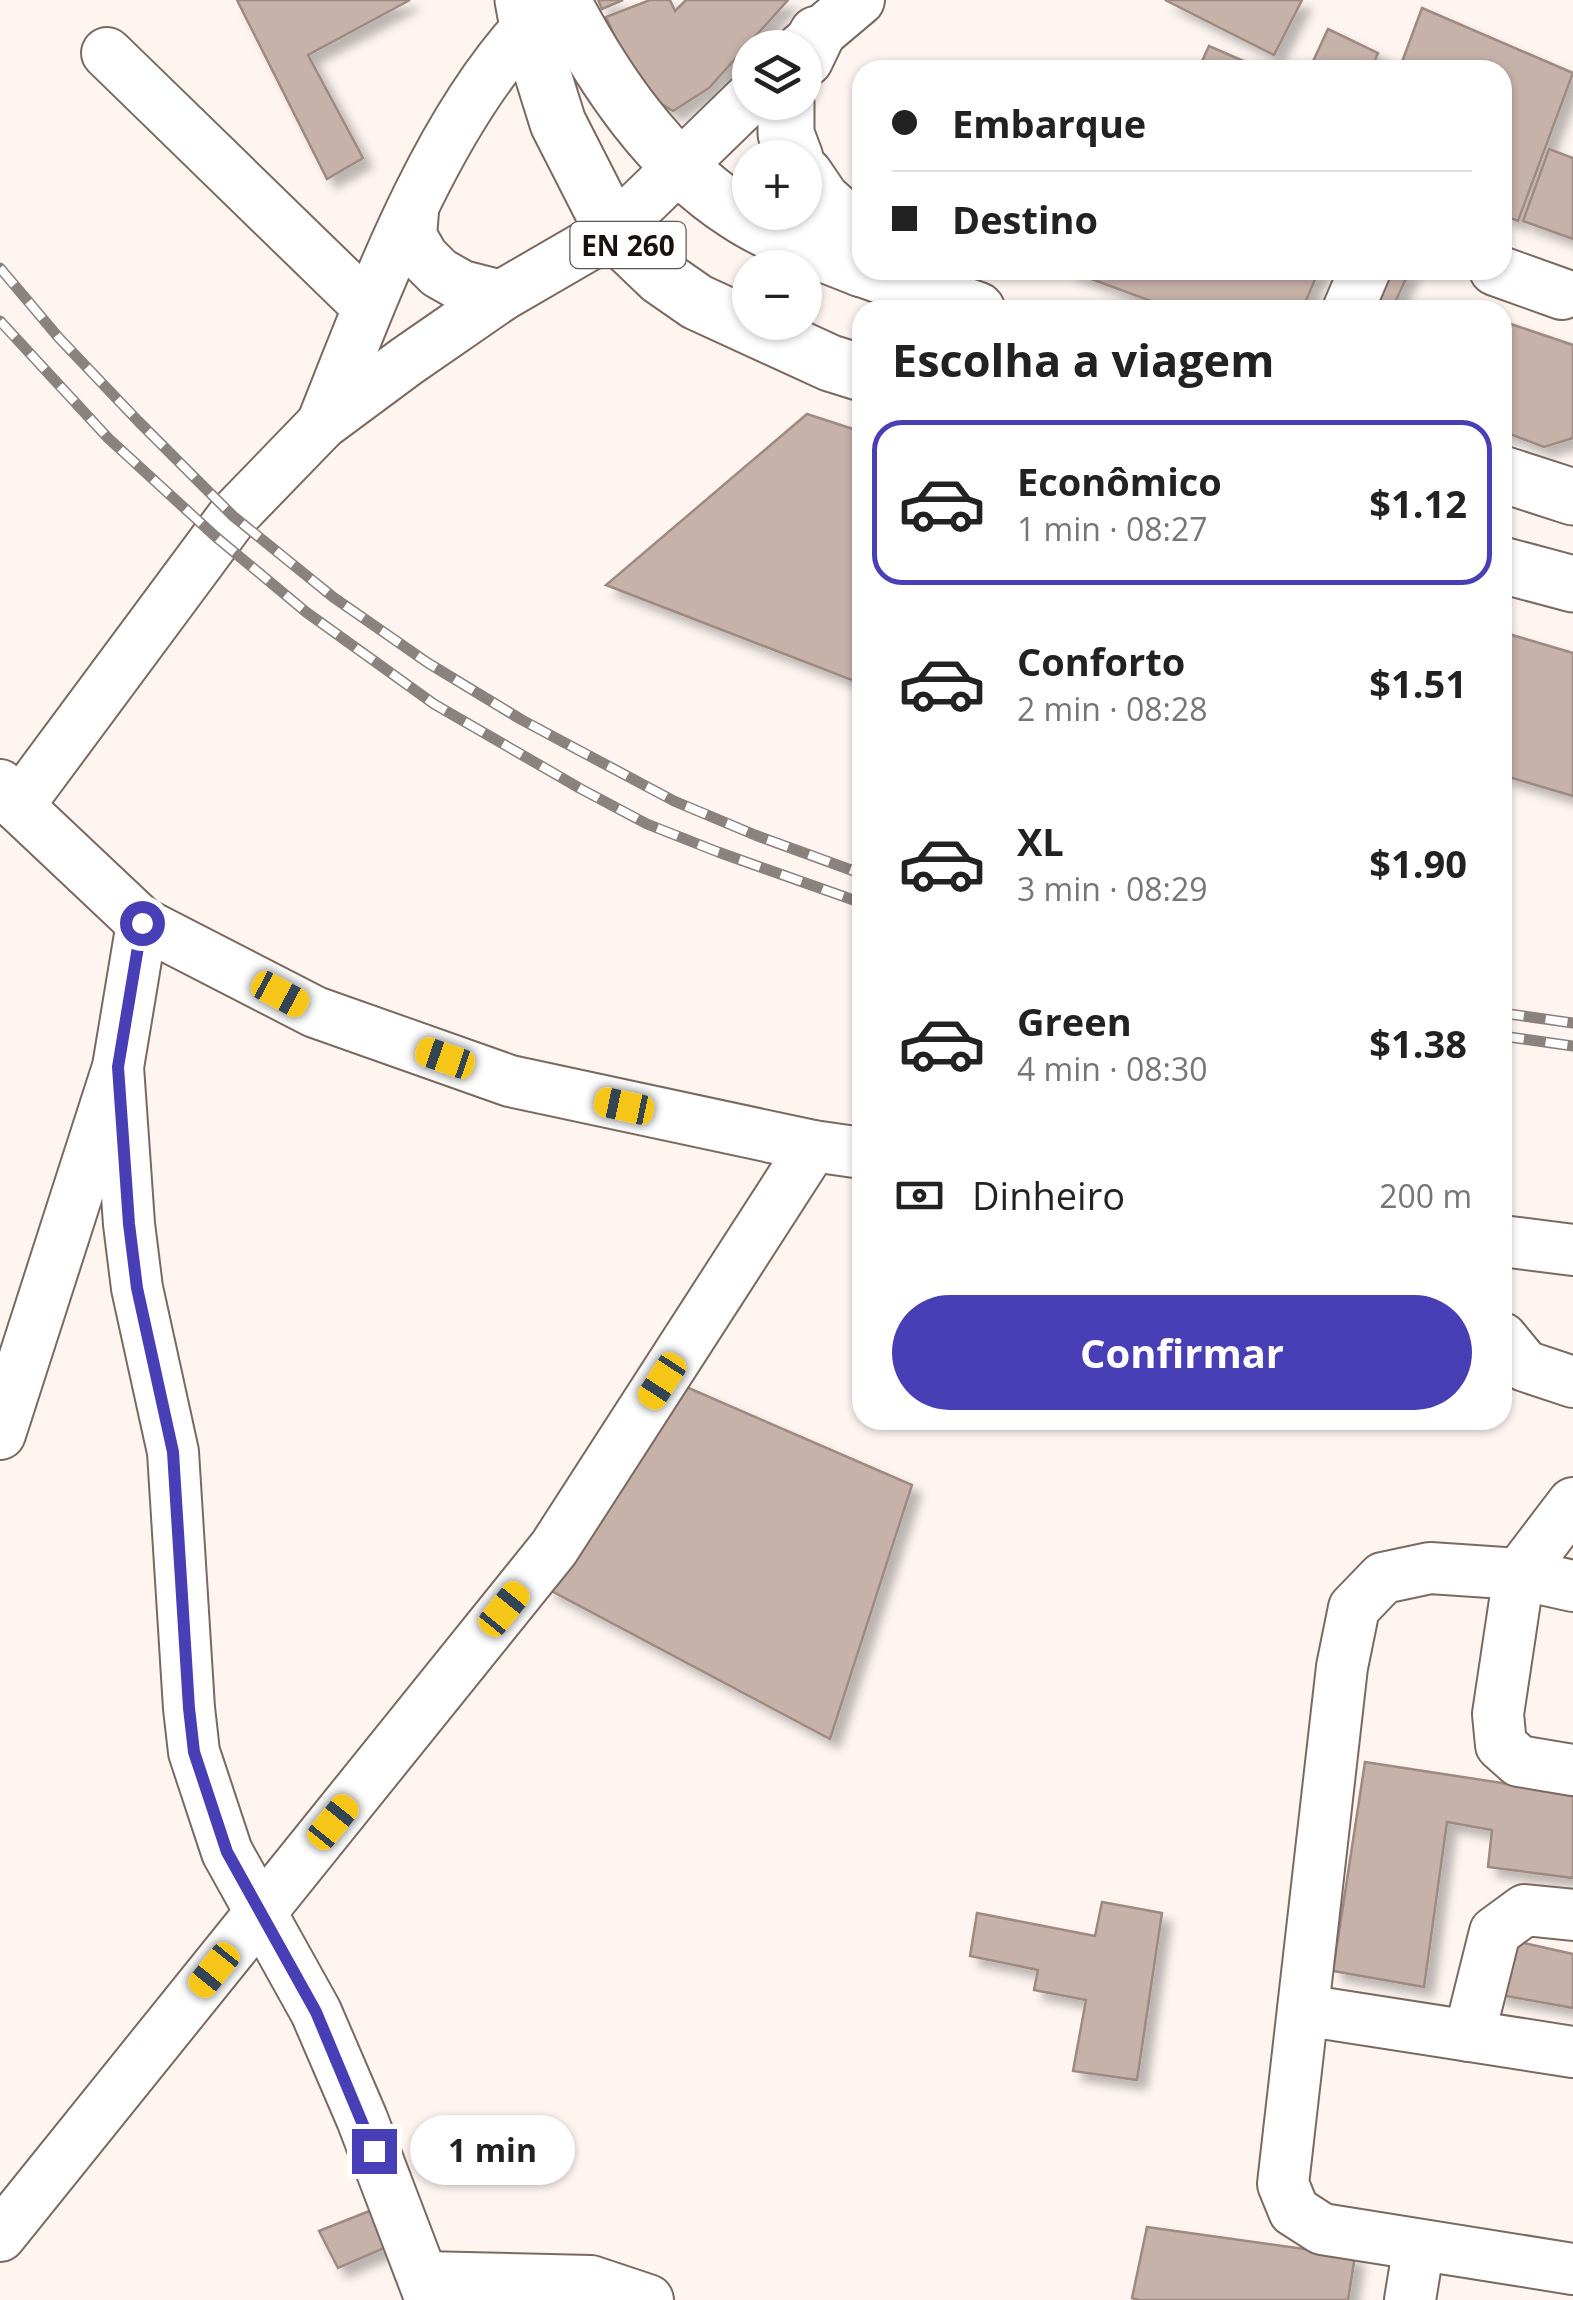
<!DOCTYPE html>
<html lang="pt">
<meta charset="utf-8">
<style>
body{margin:0;font-family:"Open Sans",sans-serif;background:#f2f2f2;color:#222;height:100vh;display:flex;flex-direction:column;font-size:38px;white-space:nowrap}
*{box-sizing:border-box;margin:0}
p{font-size:32px;color:#767676}
.icon{flex:none;width:55px;height:55px;fill:none;stroke:currentColor;stroke-width:2;stroke-linecap:round;stroke-linejoin:round}
.map{position:relative;flex:1;overflow:hidden}
.details{position:absolute;left:852px;top:300px;width:660px;height:1130px;display:flex;flex-direction:column;background:#fff;border-radius:30px;box-shadow:0 2px 8px #0004}
.details>*{flex:none}
.banner{position:absolute;left:852px;top:60px;width:660px;height:220px;border-radius:30px;box-shadow:0 2px 8px #0004;display:grid;align-content:center;height:220px;padding:0 40px;background:#fff}
.tools{position:absolute;left:732px;top:30px;display:grid;gap:20px}
.tools a{display:grid;place-items:center;width:90px;height:90px;border-radius:50%;background:#fff;box-shadow:0 2px 8px #0004;font-size:50px}
.end{position:absolute;width:45px;height:45px;margin:-22px;border:12px solid #483fb6;background:#fff;box-shadow:0 0 0 5px #fff}
.from{border-radius:50%}
.bubble{position:absolute;height:70px;border-radius:35px;background:#fff;box-shadow:0 2px 8px #0004;font-size:32px;font-weight:700;line-height:70px;text-align:center}
.car{position:absolute;width:30px;height:60px;margin:-30px -15px;border-radius:12px;box-shadow:0 0 8px 2px #0007;background:linear-gradient(#f5c518 24%,#345 0 40%,#f5c518 0 76%,#345 0 86%,#f5c518 0)}
.banner b{display:flex;align-items:center;gap:35px;height:95px;font-size:38px}
.banner b+b{border-top:2px solid #e0e0e0}
.banner i{width:25px;height:25px;background:#222}
ul{padding:0;list-style:none}
li{display:flex;align-items:center;gap:30px;height:165px;margin:0 20px 15px;padding:0 20px;border:5px solid transparent;border-radius:30px}
li div{flex:1}
li b{display:block;font-size:38px}
li em{font-style:normal;font-weight:700}
li.active{border-color:#483fb6}
li>.icon{width:90px;height:90px;stroke-width:1.5}
h2{padding:0 40px;font-size:45px;line-height:120px}
.pay{display:flex;align-items:center;gap:25px;height:110px;padding:0 40px;font-size:38px}
.pay p{margin-inline-start:auto}
.primary-button{display:flex;gap:20px;margin-top:auto;padding:20px 40px}
.primary-button a{flex:1;height:115px;border-radius:60px;background:#483fb6;color:#fff;font-size:40px;font-weight:700;line-height:115px;text-align:center}
.map>svg:first-child{display:block}
.building{fill:#c6b2a9;stroke:#9e8a81;stroke-width:2.5;filter:url(#shadow)}
.lines{fill:none;stroke-linecap:round;stroke-linejoin:round}
.minor-casing{stroke:#7b6960;stroke-width:54}
.major-casing{stroke:#7b6960;stroke-width:59}
.minor{stroke:#fff;stroke-width:50}
.major{stroke:#fff;stroke-width:55}
.rail-casing{stroke:#8a827f;stroke-width:11}
.rail{stroke:#fff;stroke-width:8;stroke-dasharray:22;stroke-linecap:butt}
.route{stroke:#483fb6;stroke-width:12}
.labels{text-anchor:middle;dominant-baseline:central;stroke-width:8;stroke-linejoin:round;paint-order:stroke}
.shield{fill:#fff;stroke:#5d5856;stroke-width:2.5}
.shield-label{font-size:28px;font-weight:bold;fill:#18110e}
</style>
<div class="map">
<svg width="1573" height="2300" viewBox="0 0 1573 2300">
<defs>
<filter id="shadow"><feDropShadow dx="9" dy="9" stdDeviation="5" flood-color="#0004"/></filter>
</defs>
<rect width="100%" height="100%" fill="#fef5f1"/>
<!-- building -->
<g class="building">
<path d="M 237,0 L 410,0 L 308,55 L 363,158 L 327,179 Z"/>
<path d="M 598,0 L 623,0 L 602,9 Z"/>
<path d="M 650,0 L 670,0 L 675,11 L 686,0 L 788,0 L 709,88 L 673,111 L 638,89 L 606,17 Z"/>
<path d="M 1165,0 L 1302,0 L 1274,55 Z"/>
<path d="M 1422,8 L 1573,73 L 1518,221 L 1502,215 L 1502,70 L 1399,70 Z"/>
<path d="M 1328,29 L 1378,53 L 1371,70 L 1309,70 Z"/>
<path d="M 1209,46 L 1264,70 L 1198,70 Z"/>
<path d="M 1549,149 L 1573,158 L 1573,239 L 1523,221 Z"/>
<path d="M 1067,270 L 1319,270 L 1302,310 L 1175,310 Z"/>
<path d="M 1373,270 L 1410,270 L 1393,307 L 1399,310 L 1357,310 Z"/>
<path d="M 1502,321 L 1573,345 L 1573,438 L 1544,447 L 1502,431 Z"/>
<path d="M 807,414 L 862,432 L 862,554 L 854,582 L 862,585 L 862,684 L 606,585 Z"/>
<path d="M 1502,632 L 1573,653 L 1573,796 L 1502,775 Z"/>
<path d="M 684,1386 L 912,1485 L 830,1739 L 546,1588 Z"/>
<path d="M 1365,1762 L 1573,1794 L 1573,1878 L 1488,1867 L 1492,1830 L 1447,1822 L 1424,1987 L 1333,1971 Z"/>
<path d="M 1102,1902 L 1162,1913 L 1137,2080 L 1073,2071 L 1086,2000 L 1034,1990 L 1038,1970 L 970,1956 L 977,1913 L 1095,1936 Z"/>
<path d="M 1506,1939 L 1573,1954 L 1573,2008 L 1495,1994 Z"/>
<path d="M 377,2208 L 389,2246 L 338,2268 L 319,2231 Z"/>
<path d="M 1147,2227 L 1355,2256 L 1348,2300 L 1139,2300 L 1132,2298 Z"/>
</g>
<g class="lines">
<!-- minor casing -->
<g class="minor-casing">
<g id="minor">
<path d="M 802,48 L 859,0"/>
<path d="M 107,53 L 368,307"/>
<path d="M 413,211 L 411,236 L 423,257 L 439,273 L 462,286 L 501,296"/>
<path d="M 1495,270 L 1562,294"/>
<path d="M 1348,310 L 1365,270"/>
<path d="M 322,424 C 374,294 433,130 528,27"/>
<path d="M 0,785 L 18,806 L 142,923 L 315,1012 L 510,1081 L 813,1146 L 862,1153"/>
<path d="M 18,806 L 233,516 L 322,424 L 407,361 L 501,296 L 613,231 L 750,98"/>
<path d="M 118,1067 L 129,1224 L 137,1288 L 173,1452 L 189,1708 L 194,1752 L 227,1852 L 316,2012 L 362,2119 L 431,2300"/>
<path d="M 1502,1241 L 1573,1250"/>
<path d="M 1502,1338 L 1525,1366 L 1573,1382"/>
<path d="M 0,1434 L 118,1067 L 142,923"/>
<path d="M 1573,1503 L 1519,1574 L 1498,1714 L 1501,1745 L 1519,1761 L 1573,1770"/>
<path d="M 1573,1586 L 1519,1574 L 1430,1568 L 1383,1578 L 1354,1608 L 1342,1667 L 1283,2184 L 1294,2211 L 1322,2229 L 1573,2269"/>
<path d="M 1303,2010 L 1573,2052"/>
<path d="M 1469,2036 L 1495,1932 L 1525,1910 L 1573,1915"/>
<path d="M 0,2236 L 554,1548 L 813,1146"/>
<path d="M 424,2277 L 591,2281 L 648,2300"/>
<path d="M 1410,2300 L 1419,2245"/>
</g>
</g>
<!-- major casing -->
<g class="major-casing">
<g id="major">
<path d="M 523,0 L 528,27 L 558,123 L 613,231 L 661,277 L 697,302 L 830,363 L 862,373"/>
<path d="M 562,0 C 604,80 659,162 736,212 C 773,237 821,252 862,269"/>
<path d="M 805,59 L 817,34"/>
<path d="M 786,102 L 786,134 L 795,158"/>
<path d="M 805,175 L 822,200 L 862,236"/>
<path d="M 866,270 L 977,310"/>
<path d="M 1502,474 L 1573,497"/>
<path d="M 1502,565 L 1573,584"/>
</g>
</g>
<!-- minor -->
<use href="#minor" class="minor"/>
<!-- major -->
<use href="#major" class="major"/>
<!-- rail casing -->
<g class="rail-casing">
<g id="rail">
<path d="M 0,268 L 59,338 L 139,422 L 233,516 L 333,597 L 428,663 L 522,720 L 674,801 L 755,835 L 862,874"/>
<path d="M 0,321 L 108,438 L 216,537 L 306,612 L 434,704 L 581,789 L 647,824 L 718,852 L 862,903"/>
<path d="M 1502,1013 L 1573,1023"/>
<path d="M 1502,1036 L 1573,1046"/>
</g>
</g>
<!-- rail -->
<use href="#rail" class="rail"/>
</g>
<g class="lines">
<!-- route -->
<path class="route" d="M 142,923 L 118,1067 L 129,1224 L 137,1288 L 173,1452 L 189,1708 L 194,1752 L 227,1852 L 316,2012 L 374,2151"/>
</g>
<g class="labels">
<!-- shield labels -->
<rect class="shield" x="570.5" y="222" width="115" height="46" rx="8"/>
<g class="shield-label">
<text x="628" y="245">EN 260</text>
</g>
</g>
</svg>
<div class="tools">
<a><svg class="icon" aria-label="layers" viewBox="0 0 24 24"><path d="M12 4l9 5-9 5-9-5zM3 14l9 5 9-5"/></svg></a>
<a>+</a>
<a>−</a>
</div>
<i class="end from" style="left:142px;top:923px"></i>
<i class="end" style="left:374px;top:2151px"></i>
<div class="bubble" style="left:410px;top:2115px;width:165px">1 min</div>
<i class="car" style="left:280px;top:994px;rotate:118deg"></i>
<i class="car" style="left:445px;top:1058px;rotate:289deg"></i>
<i class="car" style="left:624px;top:1106px;rotate:282deg"></i>
<i class="car" style="left:662px;top:1381px;rotate:213deg"></i>
<i class="car" style="left:504px;top:1609px;rotate:39deg"></i>
<i class="car" style="left:333px;top:1822px;rotate:39deg"></i>
<i class="car" style="left:214px;top:1970px;rotate:219deg"></i>
<div class="banner">
<b><i class="from"></i>Embarque</b>
<b><i></i>Destino</b>
</div>
<section class="details">
<h2>Escolha a viagem</h2>
<ul>
<li class="active"><svg class="icon" aria-label="car" viewBox="0 0 24 24"><path d="M5 17H2v-5l4-1 3-4h7l3 4 3 1v5h-3M9 17h6M6 11h13"/><circle cx="7" cy="17" r="2"/><circle cx="17" cy="17" r="2"/></svg><div><b>Econômico</b><p>1 min · 08:27</p></div><em>$1.12</em></li>
<li><svg class="icon" aria-label="car" viewBox="0 0 24 24"><path d="M5 17H2v-5l4-1 3-4h7l3 4 3 1v5h-3M9 17h6M6 11h13"/><circle cx="7" cy="17" r="2"/><circle cx="17" cy="17" r="2"/></svg><div><b>Conforto</b><p>2 min · 08:28</p></div><em>$1.51</em></li>
<li><svg class="icon" aria-label="car" viewBox="0 0 24 24"><path d="M5 17H2v-5l4-1 3-4h7l3 4 3 1v5h-3M9 17h6M6 11h13"/><circle cx="7" cy="17" r="2"/><circle cx="17" cy="17" r="2"/></svg><div><b>XL</b><p>3 min · 08:29</p></div><em>$1.90</em></li>
<li><svg class="icon" aria-label="car" viewBox="0 0 24 24"><path d="M5 17H2v-5l4-1 3-4h7l3 4 3 1v5h-3M9 17h6M6 11h13"/><circle cx="7" cy="17" r="2"/><circle cx="17" cy="17" r="2"/></svg><div><b>Green</b><p>4 min · 08:30</p></div><em>$1.38</em></li>
</ul>
<div class="pay"><svg class="icon" aria-label="cash" viewBox="0 0 24 24"><path d="M3 7h18v10H3z"/><circle cx="12" cy="12" r="2"/></svg>Dinheiro<p>200 m</p></div>
<div class="primary-button"><a>Confirmar</a></div>
</section>
</div>
